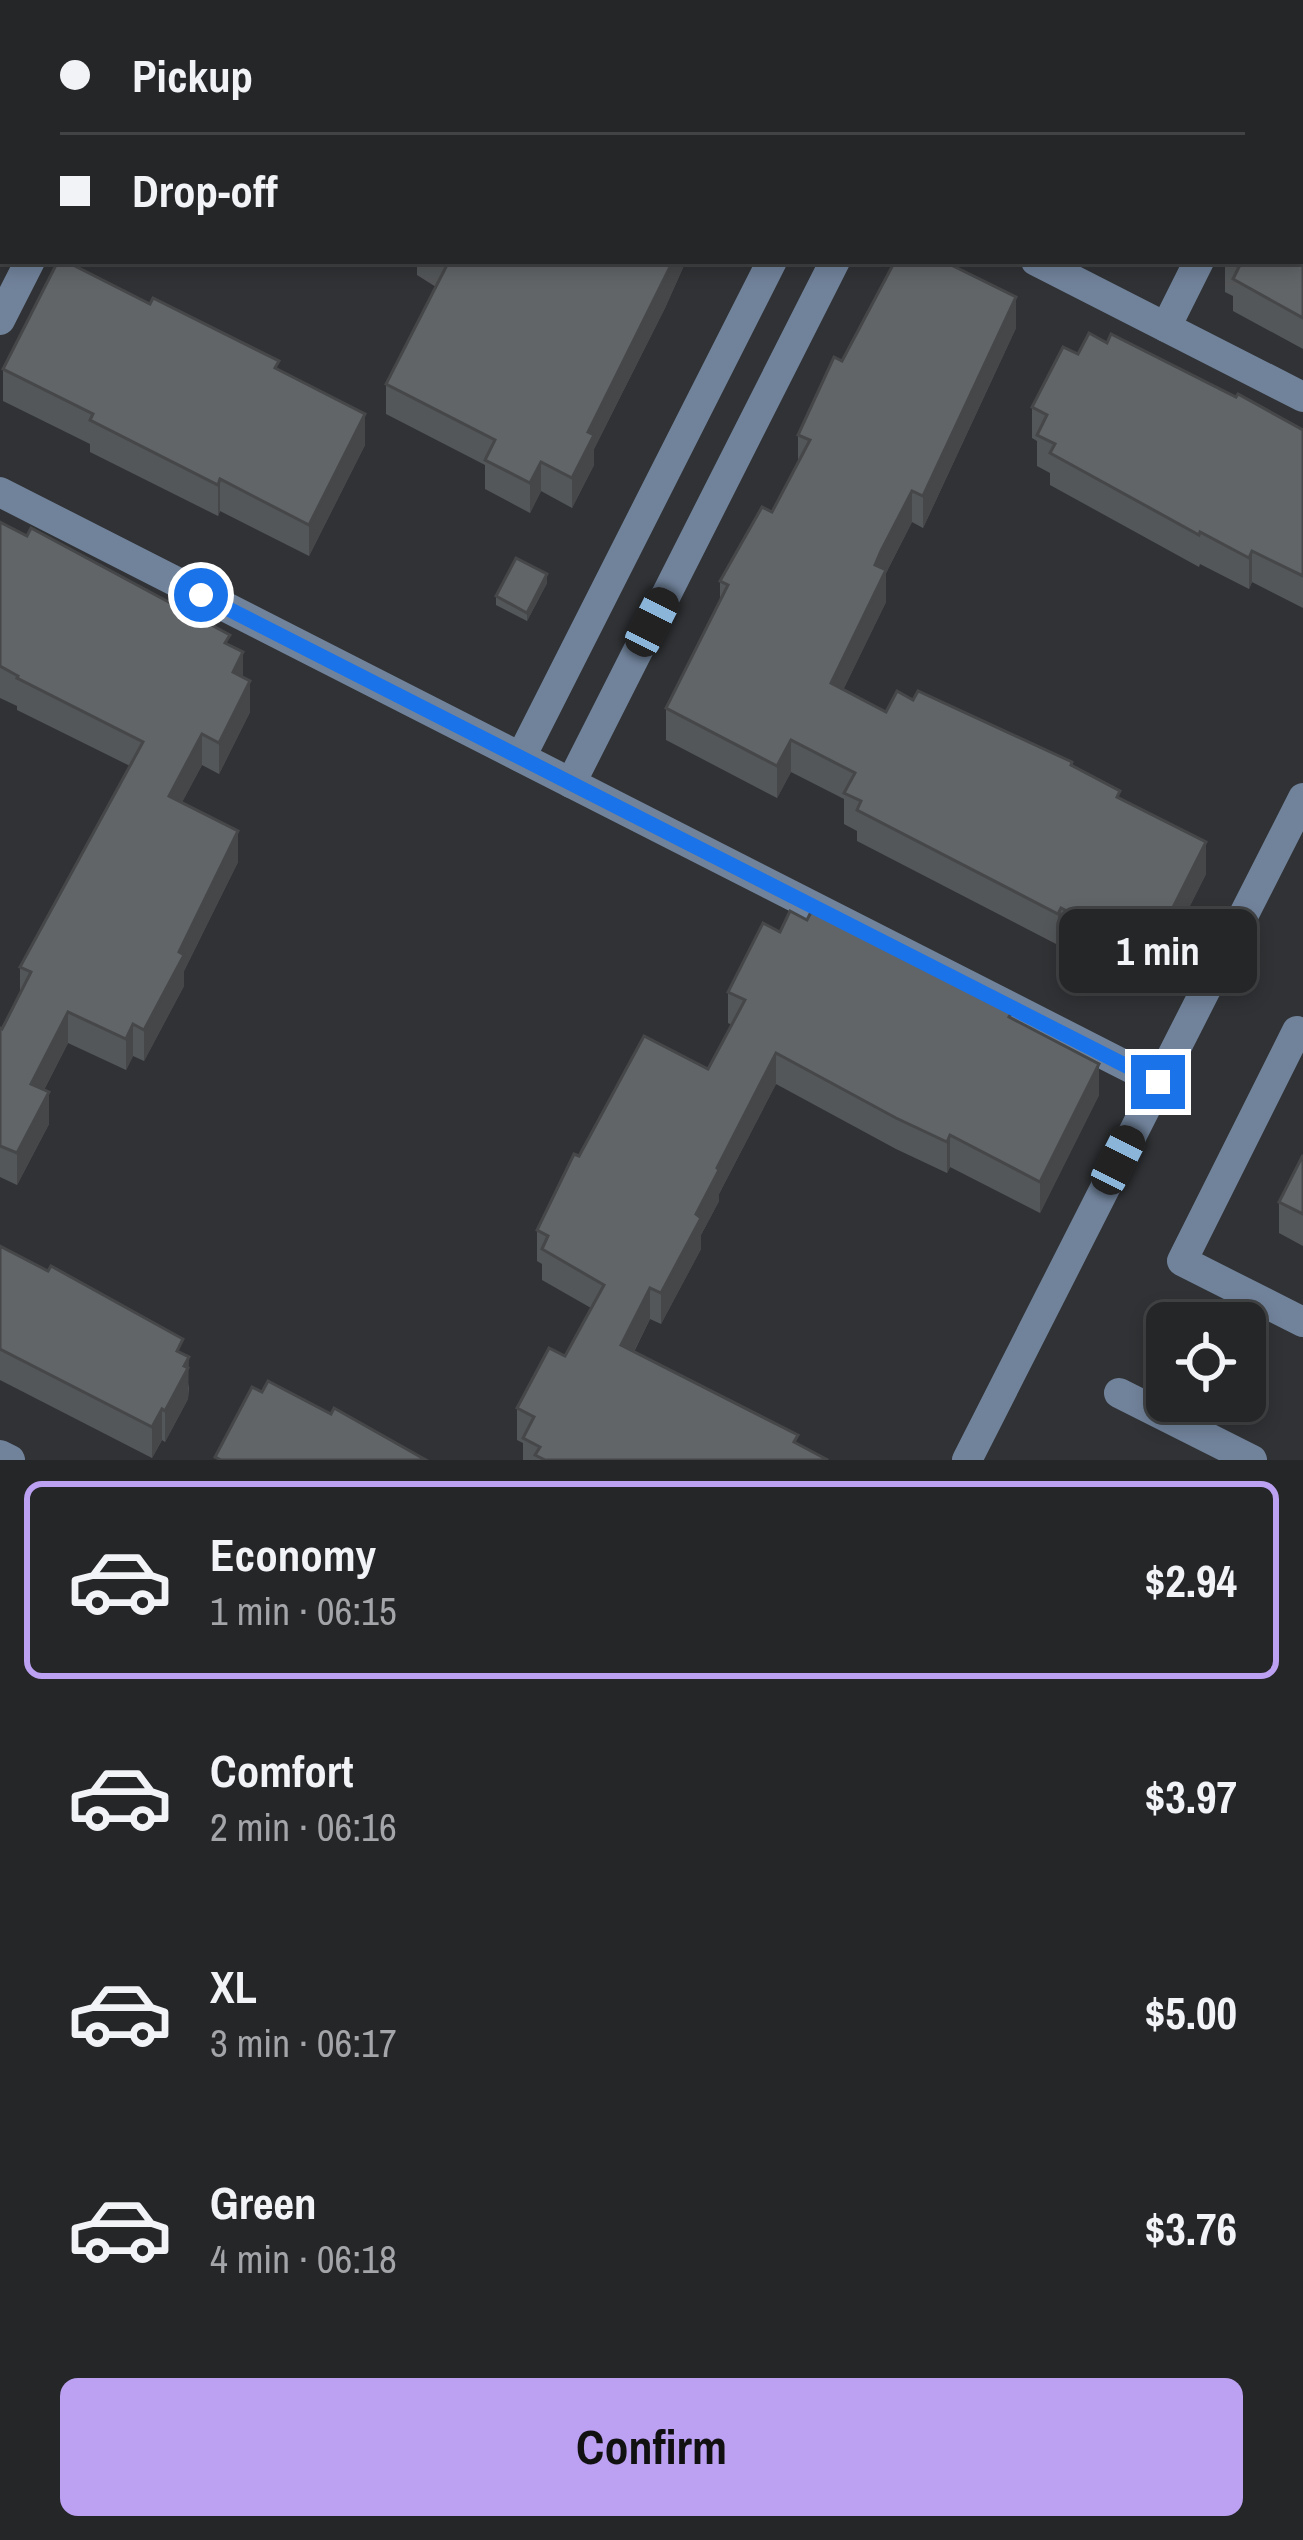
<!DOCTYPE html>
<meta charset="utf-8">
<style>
body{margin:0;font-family:"Archivo Narrow",sans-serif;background:#2c2e30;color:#f1f3f6;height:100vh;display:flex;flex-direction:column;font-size:45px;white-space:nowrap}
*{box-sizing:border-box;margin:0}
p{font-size:39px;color:#a3a5a8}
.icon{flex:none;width:66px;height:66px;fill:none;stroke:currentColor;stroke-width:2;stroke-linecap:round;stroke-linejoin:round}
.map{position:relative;height:1460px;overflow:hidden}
.side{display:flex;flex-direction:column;background:#242628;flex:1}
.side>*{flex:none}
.guide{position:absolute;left:0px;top:0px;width:1305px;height:264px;box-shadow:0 6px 18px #0003,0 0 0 3px #414345;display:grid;align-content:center;height:264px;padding:0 60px;background:#242628}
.buttons{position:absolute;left:1146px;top:1302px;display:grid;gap:24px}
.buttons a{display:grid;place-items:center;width:120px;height:120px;border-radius:18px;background:#242628;box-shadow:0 6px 18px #0003,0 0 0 3px #414345;font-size:60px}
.end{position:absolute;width:54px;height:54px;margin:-27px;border:15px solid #1a73e8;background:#fff;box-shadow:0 0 0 6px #fff}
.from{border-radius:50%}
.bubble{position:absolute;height:84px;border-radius:18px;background:#242628;box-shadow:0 6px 18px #0003,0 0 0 3px #414345;font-size:39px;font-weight:800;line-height:84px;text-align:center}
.car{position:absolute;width:36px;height:72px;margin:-36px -18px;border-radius:15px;box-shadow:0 0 9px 3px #0007;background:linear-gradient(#222 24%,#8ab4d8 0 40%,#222 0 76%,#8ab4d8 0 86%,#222 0)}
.guide b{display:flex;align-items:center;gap:42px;height:114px;font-size:45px}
.guide b+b{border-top:3px solid #414345}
.guide i{width:30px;height:30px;background:#f1f3f6}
ul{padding:21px 0 0;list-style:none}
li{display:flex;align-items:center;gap:36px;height:198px;margin:0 24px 18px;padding:0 36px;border:6px solid transparent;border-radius:18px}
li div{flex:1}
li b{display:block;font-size:45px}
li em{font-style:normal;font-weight:800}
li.current{border-color:#bca0f2}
li>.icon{width:108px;height:108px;stroke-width:1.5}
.button{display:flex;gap:24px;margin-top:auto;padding:24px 60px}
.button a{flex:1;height:138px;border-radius:18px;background:#bca0f2;color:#111;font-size:48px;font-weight:800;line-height:138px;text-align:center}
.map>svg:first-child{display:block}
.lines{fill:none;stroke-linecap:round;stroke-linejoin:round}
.minor{stroke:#71839b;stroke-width:30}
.wall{fill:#545759}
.shaded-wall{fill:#454749}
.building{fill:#626568;stroke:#454749;stroke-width:3}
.route{stroke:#1a73e8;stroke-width:15}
</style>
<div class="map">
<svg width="1303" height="1460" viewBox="0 0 1303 1460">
<rect width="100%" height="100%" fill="#303235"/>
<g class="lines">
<!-- minor -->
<g class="minor">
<path d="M 525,0 L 531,3"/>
<path d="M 1094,0 L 1100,3"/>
<path d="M 163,3 L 164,0"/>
<path d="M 905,3 L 906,0"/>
<path d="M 965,3 L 966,0"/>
<path d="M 1302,104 L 1303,105"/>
<path d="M 1036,261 L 1303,397"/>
<path d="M 0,320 L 30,261"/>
<path d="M 1166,327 L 1199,261"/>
<path d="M 0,492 L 1158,1082"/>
<path d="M 521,757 L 772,261"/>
<path d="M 571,783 L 835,261"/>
<path d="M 1297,1031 L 1182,1261 L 1303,1322"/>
<path d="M 1119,1393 L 1252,1460"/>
<path d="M 0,1455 L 10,1460"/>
<path d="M 967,1460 L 1303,798"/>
</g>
</g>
<!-- wall -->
<g class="wall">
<path d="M 0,0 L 44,0 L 43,3 L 3,3 L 3,36 L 0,35 Z"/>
<path d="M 619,0 L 843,0 L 842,3 L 625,3 Z"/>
<path d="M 1303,158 L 1303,349 L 1233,311 L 1233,296 L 1225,292 L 1225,261 Z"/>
<path d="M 417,261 L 686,261 L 665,308 L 594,449 L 594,465 L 572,508 L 541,491 L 530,513 L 485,489 L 485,465 L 386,414 L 386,384 L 436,287 L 417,275 Z"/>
<path d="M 1016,328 L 923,528 L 912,522 L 886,573 L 886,602 L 843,690 L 886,712 L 913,700 L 1072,766 L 1120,799 L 1206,874 L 1150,985 L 1061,939 L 1058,945 L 857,841 L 857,831 L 844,824 L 844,799 L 791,772 L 777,798 L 666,740 L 666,708 L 720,600 L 720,581 L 772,512 L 798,462 L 798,435 L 842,361 Z"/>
<path d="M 1107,343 L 1303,430 L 1303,608 L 1252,582 L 1249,589 L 1200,564 L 1199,567 L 1050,485 L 1050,473 L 1037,466 L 1037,441 L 1032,438 L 1032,407 L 1078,354 Z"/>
<path d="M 3,369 L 279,369 L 365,445 L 309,556 L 220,511 L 218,516 L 90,452 L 90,444 L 3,401 Z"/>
<path d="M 0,522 L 230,646 L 243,677 L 250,712 L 219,774 L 202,765 L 182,802 L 238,862 L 184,971 L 184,986 L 144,1061 L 133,1056 L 126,1070 L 68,1043 L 44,1090 L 49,1124 L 17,1185 L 0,1177 L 0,1028 L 2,1029 L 20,994 L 20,967 L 130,766 L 17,710 L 17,706 L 0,698 Z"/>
<path d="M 547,583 L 527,621 L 496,605 L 496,596 Z"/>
<path d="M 780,932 L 1013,1019 L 1099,1095 L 1040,1213 L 950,1167 L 947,1173 L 896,1149 L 776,1084 L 719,1194 L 719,1201 L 701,1235 L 701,1249 L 661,1324 L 650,1319 L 634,1352 L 828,1460 L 523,1460 L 523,1443 L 517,1440 L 517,1408 L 565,1356 L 591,1308 L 542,1280 L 542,1264 L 537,1261 L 537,1230 L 579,1156 L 708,1069 L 732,1025 L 728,1023 L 728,992 Z"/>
<path d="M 1303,1155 L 1303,1246 L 1279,1233 L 1279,1202 Z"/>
<path d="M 0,1246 L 183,1354 L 189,1388 L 188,1399 L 165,1442 L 162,1440 L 152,1458 L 0,1380 Z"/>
</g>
<!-- shaded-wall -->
<g class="shaded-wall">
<path d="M 673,261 L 686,261 L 665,308 L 594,449 L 594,465 L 572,508 L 572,478 L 588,432 Z"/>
<path d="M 1016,297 L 1016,328 L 923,528 L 923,496 Z"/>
<path d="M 365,414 L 365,445 L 309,556 L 309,525 Z"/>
<path d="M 541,462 L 541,491 L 530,513 L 530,483 Z"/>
<path d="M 220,479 L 220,511 L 218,516 L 218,485 Z"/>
<path d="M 912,491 L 912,522 L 886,573 L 886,602 L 831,715 L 831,683 L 875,565 Z"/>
<path d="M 1252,551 L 1252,582 L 1249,589 L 1249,558 Z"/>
<path d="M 547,574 L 547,583 L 527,621 L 527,613 Z"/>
<path d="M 243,652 L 243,684 L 233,672 Z"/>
<path d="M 250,681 L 250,712 L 219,774 L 219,743 Z"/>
<path d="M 202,734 L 202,765 L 169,827 L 169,796 Z"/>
<path d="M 791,740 L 791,772 L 777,798 L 777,766 Z"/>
<path d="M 238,831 L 238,862 L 184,971 L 184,986 L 144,1061 L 144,1030 L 179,952 Z"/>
<path d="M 1206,842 L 1206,874 L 1150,985 L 1150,953 Z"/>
<path d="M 1061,908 L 1061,939 L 1058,945 L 1058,914 Z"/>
<path d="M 68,1012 L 68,1043 L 31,1115 L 31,1084 Z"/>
<path d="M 133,1024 L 133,1056 L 126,1070 L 126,1039 Z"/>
<path d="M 776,1053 L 776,1084 L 719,1194 L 719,1201 L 701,1235 L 701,1249 L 661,1324 L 661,1293 L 717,1168 Z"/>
<path d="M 1099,1064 L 1099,1095 L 1040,1213 L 1040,1182 Z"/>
<path d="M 49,1092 L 49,1124 L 17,1185 L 17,1153 Z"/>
<path d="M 950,1135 L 950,1167 L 947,1173 L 947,1142 Z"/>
<path d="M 650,1288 L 650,1319 L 621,1377 L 621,1345 Z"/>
<path d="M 189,1357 L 188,1399 L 165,1442 L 165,1411 Z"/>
<path d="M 162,1409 L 162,1440 L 152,1458 L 152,1427 Z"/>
</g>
<!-- building -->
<g class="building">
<path d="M 0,0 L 32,0 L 31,3 L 3,3 L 3,12 L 0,10 Z"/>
<path d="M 195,0 L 454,0 L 459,3 L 194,3 Z"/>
<path d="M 692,0 L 827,0 L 826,3 L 698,3 Z"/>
<path d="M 1302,158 L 1303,158 L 1303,318 L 1233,279 L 1239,267 L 1227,261 L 1302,261 Z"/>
<path d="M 58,261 L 65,261 L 150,304 L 153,298 L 279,361 L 275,368 L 365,414 L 309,525 L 220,479 L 218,485 L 90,420 L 93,414 L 3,369 Z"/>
<path d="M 441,261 L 673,261 L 588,432 L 594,435 L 572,478 L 541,462 L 530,483 L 485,460 L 495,440 L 386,384 L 447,265 Z"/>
<path d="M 895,261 L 943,261 L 1016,297 L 923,496 L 912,491 L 881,551 L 875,565 L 886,570 L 831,683 L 886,712 L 897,691 L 913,700 L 918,691 L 1072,762 L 1071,765 L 1120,791 L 1117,797 L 1206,842 L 1150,953 L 1061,908 L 1058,914 L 857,810 L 861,801 L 844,793 L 855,773 L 791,740 L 777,766 L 666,708 L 728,585 L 720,581 L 762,507 L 772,512 L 810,440 L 798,435 L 834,357 L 842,361 Z"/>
<path d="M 1089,333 L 1107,343 L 1111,334 L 1236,397 L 1238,394 L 1303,430 L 1303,576 L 1252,551 L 1249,558 L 1200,532 L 1199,535 L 1050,453 L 1055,444 L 1037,435 L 1047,415 L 1032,407 L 1063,347 L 1078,354 Z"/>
<path d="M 0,522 L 27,536 L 31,528 L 230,635 L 225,643 L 243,652 L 233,672 L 250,681 L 219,743 L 202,734 L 169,796 L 238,831 L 179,952 L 184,955 L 144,1030 L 133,1024 L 126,1039 L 68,1012 L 31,1084 L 49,1092 L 17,1153 L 0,1146 L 0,1028 L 2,1029 L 31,972 L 20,967 L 143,742 L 17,678 L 18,676 L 0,666 Z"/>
<path d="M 516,558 L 547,574 L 527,613 L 496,596 Z"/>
<path d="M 790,911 L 807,920 L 811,912 L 964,984 L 1013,1010 L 1009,1017 L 1099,1064 L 1040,1182 L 950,1135 L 947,1142 L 896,1118 L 776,1053 L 717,1168 L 719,1170 L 696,1214 L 701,1218 L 661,1293 L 650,1288 L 621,1345 L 798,1435 L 794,1442 L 828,1460 L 545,1460 L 535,1455 L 540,1447 L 523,1438 L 534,1417 L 517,1408 L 549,1348 L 565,1356 L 604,1285 L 542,1249 L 548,1236 L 537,1230 L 574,1154 L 579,1156 L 644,1036 L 708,1069 L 745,1000 L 728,992 L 763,923 L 780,932 Z"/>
<path d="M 1303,1155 L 1303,1214 L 1279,1202 Z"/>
<path d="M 0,1246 L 48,1271 L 51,1266 L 183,1339 L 177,1351 L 189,1357 L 184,1366 L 188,1368 L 165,1411 L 162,1409 L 152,1427 L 0,1349 Z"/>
<path d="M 268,1381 L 331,1414 L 334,1408 L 426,1460 L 221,1460 L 215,1457 L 252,1387 L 262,1392 Z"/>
</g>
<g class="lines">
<!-- route -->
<path class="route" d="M 201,595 L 1158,1082"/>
</g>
</svg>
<div class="buttons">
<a><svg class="icon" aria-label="locate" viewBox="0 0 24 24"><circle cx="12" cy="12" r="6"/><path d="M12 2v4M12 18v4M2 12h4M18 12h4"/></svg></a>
</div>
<i class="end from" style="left:201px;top:595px"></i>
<i class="end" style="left:1158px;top:1082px"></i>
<div class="bubble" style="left:1059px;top:909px;width:198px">1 min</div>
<i class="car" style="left:652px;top:622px;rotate:27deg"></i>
<i class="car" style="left:1118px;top:1160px;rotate:27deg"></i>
<div class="guide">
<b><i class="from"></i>Pickup</b>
<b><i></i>Drop-off</b>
</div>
</div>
<section class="side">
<ul>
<li class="current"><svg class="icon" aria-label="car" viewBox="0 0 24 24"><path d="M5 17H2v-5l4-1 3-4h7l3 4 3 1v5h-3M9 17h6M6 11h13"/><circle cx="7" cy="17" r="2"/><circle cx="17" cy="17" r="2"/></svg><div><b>Economy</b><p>1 min · 06:15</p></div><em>$2.94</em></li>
<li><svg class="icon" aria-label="car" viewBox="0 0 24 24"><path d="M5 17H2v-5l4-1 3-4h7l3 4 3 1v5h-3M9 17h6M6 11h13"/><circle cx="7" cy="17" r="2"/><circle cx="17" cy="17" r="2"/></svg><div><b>Comfort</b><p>2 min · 06:16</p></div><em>$3.97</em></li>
<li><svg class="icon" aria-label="car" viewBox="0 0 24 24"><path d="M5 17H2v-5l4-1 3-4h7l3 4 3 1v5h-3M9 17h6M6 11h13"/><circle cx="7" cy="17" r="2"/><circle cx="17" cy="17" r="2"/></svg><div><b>XL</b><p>3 min · 06:17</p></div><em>$5.00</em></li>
<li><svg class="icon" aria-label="car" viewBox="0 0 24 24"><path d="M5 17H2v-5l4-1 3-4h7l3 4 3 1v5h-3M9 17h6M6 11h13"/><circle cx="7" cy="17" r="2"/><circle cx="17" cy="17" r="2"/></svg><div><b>Green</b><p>4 min · 06:18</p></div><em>$3.76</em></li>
</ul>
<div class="button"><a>Confirm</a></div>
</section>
